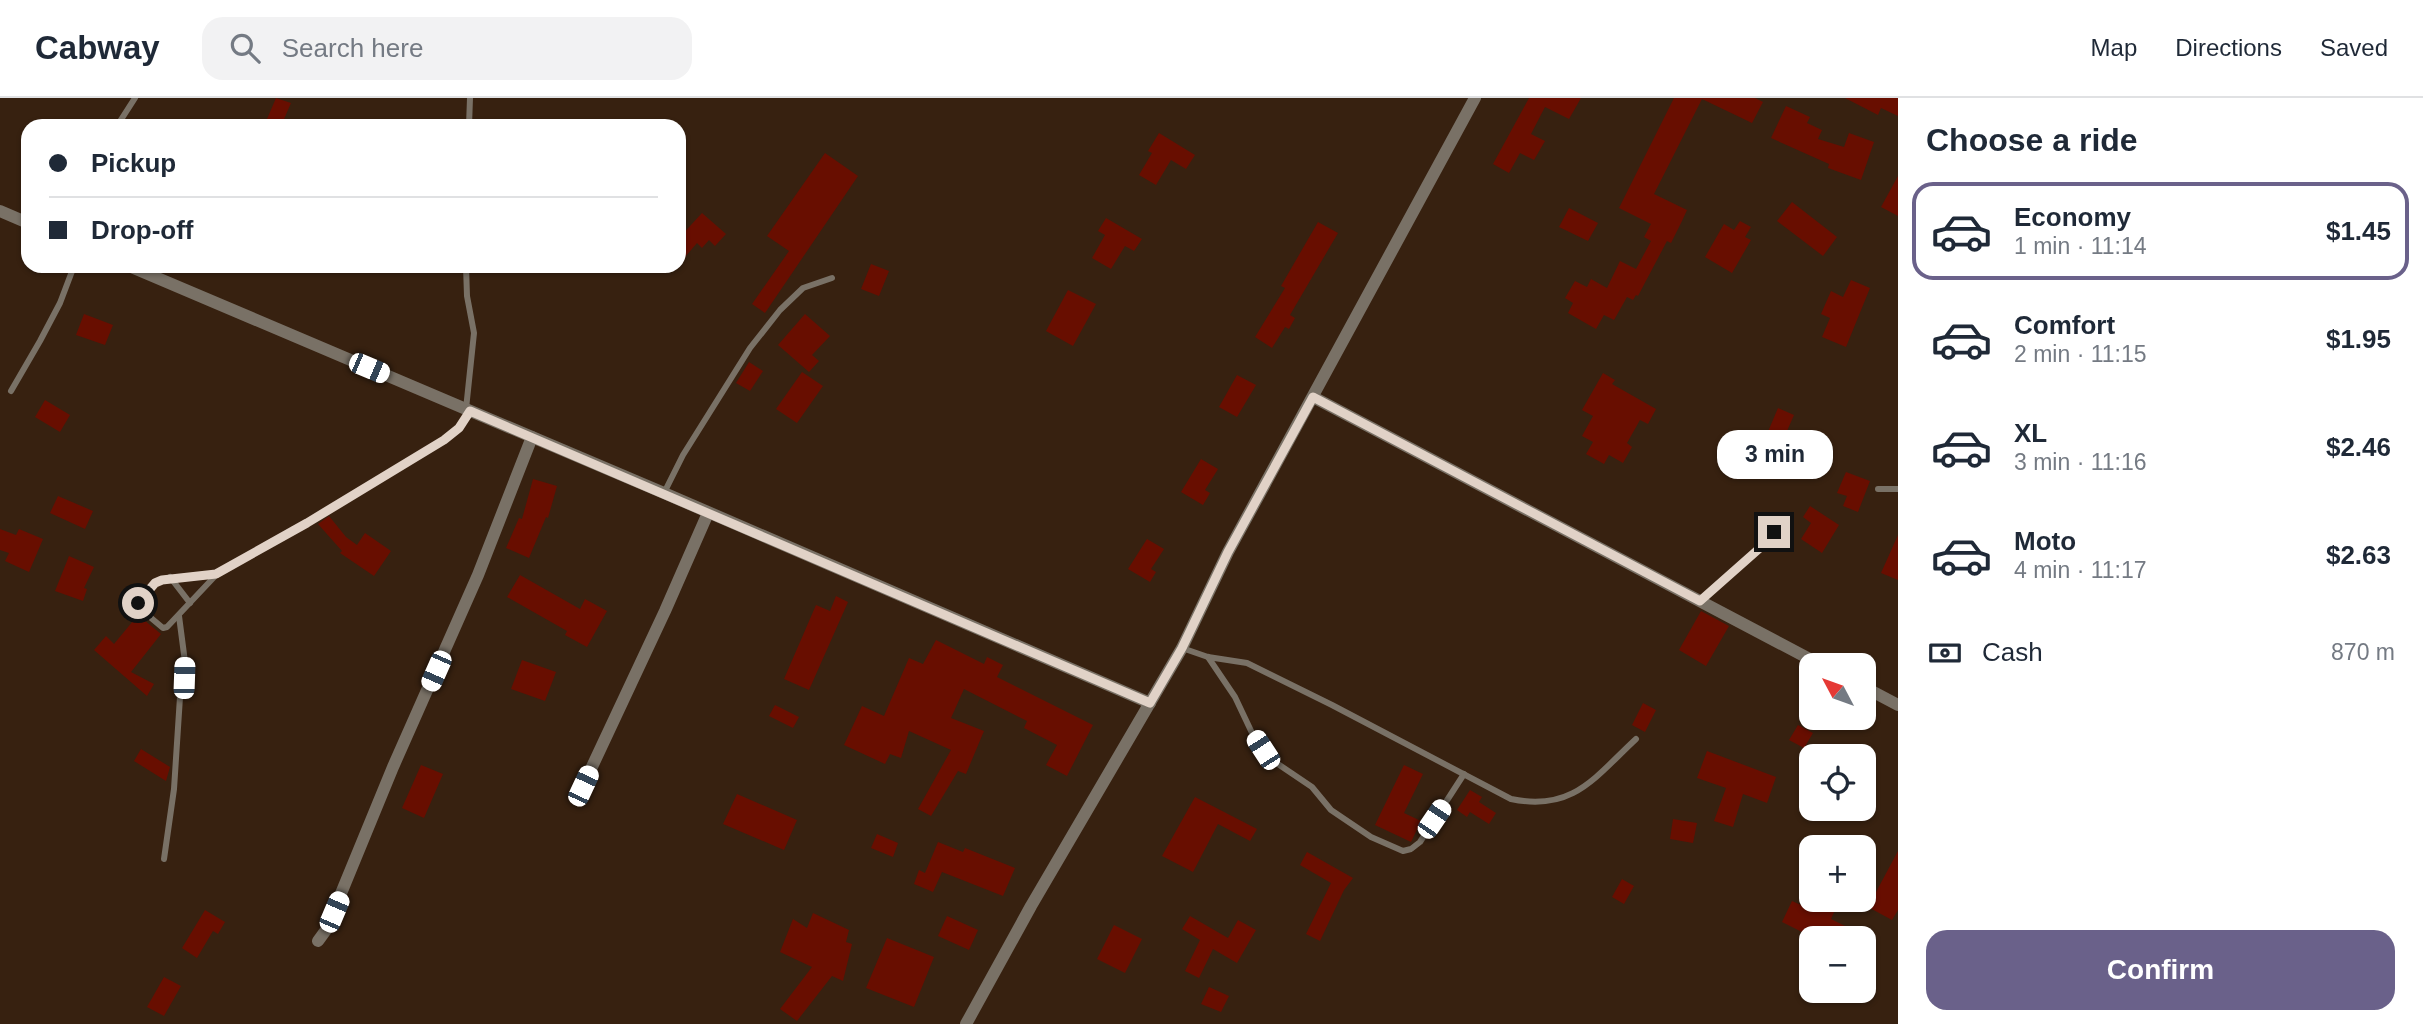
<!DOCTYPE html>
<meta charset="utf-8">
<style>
body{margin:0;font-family:Helvetica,sans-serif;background:#f2f2f3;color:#1f2937;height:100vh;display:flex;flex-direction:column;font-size:26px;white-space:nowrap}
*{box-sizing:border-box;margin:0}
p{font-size:23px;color:#747a83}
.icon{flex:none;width:38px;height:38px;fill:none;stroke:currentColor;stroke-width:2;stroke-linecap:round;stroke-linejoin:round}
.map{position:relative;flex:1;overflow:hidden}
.details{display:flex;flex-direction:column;background:#fff;width:525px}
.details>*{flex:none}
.guide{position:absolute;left:21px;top:21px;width:665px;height:154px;border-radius:21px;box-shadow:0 2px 5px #0004;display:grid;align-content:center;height:154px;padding:0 28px;background:#fff}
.needle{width:46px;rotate:311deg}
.controls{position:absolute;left:1799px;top:555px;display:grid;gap:14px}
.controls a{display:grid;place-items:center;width:77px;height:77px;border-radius:14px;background:#fff;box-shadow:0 2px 5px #0004;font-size:35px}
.end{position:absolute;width:32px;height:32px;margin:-16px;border:9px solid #e1d2c7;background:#111;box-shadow:0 0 0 4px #111}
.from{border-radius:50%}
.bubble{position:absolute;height:49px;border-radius:21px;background:#fff;box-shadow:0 2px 5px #0004;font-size:23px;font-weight:600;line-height:49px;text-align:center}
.car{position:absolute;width:21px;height:42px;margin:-21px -10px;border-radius:9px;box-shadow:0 0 5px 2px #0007;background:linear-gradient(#fff 24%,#345 0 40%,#fff 0 76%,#345 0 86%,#fff 0)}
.guide b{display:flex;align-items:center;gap:24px;height:66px;font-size:26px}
.guide b+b{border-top:2px solid #e0e1e3}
.guide i{width:18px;height:18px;background:#1f2937}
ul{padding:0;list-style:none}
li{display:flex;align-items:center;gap:21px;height:98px;margin:0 14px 10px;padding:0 14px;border:4px solid transparent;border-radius:21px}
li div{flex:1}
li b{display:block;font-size:26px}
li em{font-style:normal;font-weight:600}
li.current{border-color:#6a618a}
li>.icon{width:63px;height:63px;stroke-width:1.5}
h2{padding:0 28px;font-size:32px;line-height:84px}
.pay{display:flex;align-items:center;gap:18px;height:77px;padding:0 28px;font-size:26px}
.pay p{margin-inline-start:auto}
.cta{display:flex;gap:14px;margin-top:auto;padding:14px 28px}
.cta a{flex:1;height:80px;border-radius:21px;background:#6a618a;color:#fff;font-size:28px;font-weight:600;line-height:80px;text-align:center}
header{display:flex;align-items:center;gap:42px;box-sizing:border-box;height:98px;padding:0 35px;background:#fff;border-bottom:2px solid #e0e1e3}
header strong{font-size:33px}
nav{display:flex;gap:38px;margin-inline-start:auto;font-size:24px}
.search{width:490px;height:63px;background:#f2f2f3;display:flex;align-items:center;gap:18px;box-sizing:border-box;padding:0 24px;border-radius:21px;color:#747a83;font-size:26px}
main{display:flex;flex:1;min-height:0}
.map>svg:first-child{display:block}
.building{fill:#680e00}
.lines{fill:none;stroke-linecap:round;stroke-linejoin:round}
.service{stroke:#797166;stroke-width:6}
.minor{stroke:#797166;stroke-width:12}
.route{stroke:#e1d2c7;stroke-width:9}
</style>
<header>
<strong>Cabway</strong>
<div class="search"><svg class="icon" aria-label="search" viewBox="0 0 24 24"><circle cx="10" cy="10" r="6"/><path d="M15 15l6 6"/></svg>Search here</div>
<nav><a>Map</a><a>Directions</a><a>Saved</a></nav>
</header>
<main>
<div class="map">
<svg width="1898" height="926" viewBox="0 0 1898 926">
<rect width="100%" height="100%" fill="#372110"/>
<!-- building -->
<g class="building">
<path d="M 276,0 L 291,5 L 281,28 L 264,28 Z"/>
<path d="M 1529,0 L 1581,0 L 1569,21 L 1545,9 L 1531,36 L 1545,43 L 1534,62 L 1520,55 L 1509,75 L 1493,66 Z"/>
<path d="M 1674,0 L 1755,0 L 1763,4 L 1752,25 L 1702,1 L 1654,96 L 1687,112 L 1682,123 L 1671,145 L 1667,143 L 1638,198 L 1636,197 L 1633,202 L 1627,199 L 1614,222 L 1604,217 L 1596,231 L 1568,215 L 1573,205 L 1565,200 L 1575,183 L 1587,189 L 1591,181 L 1607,190 L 1620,163 L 1636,171 L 1651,143 L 1644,139 L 1651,126 L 1619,110 Z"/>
<path d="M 1845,0 L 1898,0 L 1898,18 L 1881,10 L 1878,17 Z"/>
<path d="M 1786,8 L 1810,19 L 1807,25 L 1822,32 L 1818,41 L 1844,49 L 1849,35 L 1874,44 L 1861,82 L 1828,70 L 1829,66 L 1771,40 Z"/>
<path d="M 1159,35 L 1195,57 L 1186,71 L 1171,62 L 1156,87 L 1139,77 L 1152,55 L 1148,53 Z"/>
<path d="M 825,55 L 858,78 L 765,215 L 752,206 L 789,153 L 767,138 Z"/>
<path d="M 1898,78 L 1898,118 L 1881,109 Z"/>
<path d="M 1792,104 L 1837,139 L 1823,158 L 1777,123 Z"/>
<path d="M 1569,110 L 1598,125 L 1588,143 L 1559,129 Z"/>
<path d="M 702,115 L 726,136 L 715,148 L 709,142 L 702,150 L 697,145 L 679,166 L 679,140 Z"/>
<path d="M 1106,120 L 1142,141 L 1134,153 L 1125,148 L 1111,171 L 1092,160 L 1105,137 L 1098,133 Z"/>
<path d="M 1740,123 L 1751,129 L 1745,139 L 1751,142 L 1732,175 L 1705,159 L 1724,126 L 1734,132 Z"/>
<path d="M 1318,124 L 1338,135 L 1290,217 L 1295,220 L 1289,231 L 1285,229 L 1272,250 L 1255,239 L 1285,190 L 1281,188 Z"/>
<path d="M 871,166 L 889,173 L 879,198 L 861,191 Z"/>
<path d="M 1851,182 L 1870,190 L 1846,249 L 1822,239 L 1830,220 L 1821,216 L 1831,193 L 1843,199 Z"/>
<path d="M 1068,192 L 1096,206 L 1073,248 L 1046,233 Z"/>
<path d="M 84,216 L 113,227 L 105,247 L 76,237 Z"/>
<path d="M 805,216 L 830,238 L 812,257 L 819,263 L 809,274 L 778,247 Z"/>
<path d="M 749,264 L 763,273 L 750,293 L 736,285 Z"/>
<path d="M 802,274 L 823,288 L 797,325 L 776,311 Z"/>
<path d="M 1603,275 L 1615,282 L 1612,286 L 1656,311 L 1648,326 L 1640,322 L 1627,345 L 1632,349 L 1623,365 L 1609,357 L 1604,366 L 1586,356 L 1593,344 L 1582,338 L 1593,318 L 1582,312 Z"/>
<path d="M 1237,277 L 1256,287 L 1237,319 L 1219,309 Z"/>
<path d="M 45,302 L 70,317 L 60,334 L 35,319 Z"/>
<path d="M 1778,310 L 1794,317 L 1777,356 L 1761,350 Z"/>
<path d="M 1201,361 L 1218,371 L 1205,392 L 1210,395 L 1203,407 L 1181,394 Z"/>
<path d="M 1846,374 L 1870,383 L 1858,414 L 1843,408 L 1847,398 L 1837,395 Z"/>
<path d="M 533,381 L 557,388 L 548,420 L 546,419 L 529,460 L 506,450 L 519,420 L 522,421 Z"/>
<path d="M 58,398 L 93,413 L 85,431 L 50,415 Z"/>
<path d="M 1810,408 L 1839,427 L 1822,455 L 1801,441 L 1811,425 L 1803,419 Z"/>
<path d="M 329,418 L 346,439 L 357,447 L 365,435 L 391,453 L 374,478 L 340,455 L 342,453 L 318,426 Z"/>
<path d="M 0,431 L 16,437 L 19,431 L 43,441 L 29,474 L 5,463 L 9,455 L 0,452 Z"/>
<path d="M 1898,437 L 1898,482 L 1881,475 Z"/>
<path d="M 1147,441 L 1164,451 L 1151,471 L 1156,474 L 1150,484 L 1128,471 Z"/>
<path d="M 69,458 L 94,469 L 84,490 L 87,491 L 83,503 L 55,493 Z"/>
<path d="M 520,477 L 580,511 L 585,501 L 607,513 L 587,549 L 565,537 L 567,533 L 507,499 Z"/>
<path d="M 836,498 L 848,504 L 809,592 L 784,581 L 816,507 L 830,513 Z"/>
<path d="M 1701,513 L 1729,528 L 1706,568 L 1679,552 Z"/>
<path d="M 138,517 L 161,536 L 131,574 L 154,586 L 147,598 L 94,552 L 106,538 L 114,546 Z"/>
<path d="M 936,542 L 984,566 L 987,559 L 1003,567 L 997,579 L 1093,627 L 1067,678 L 1046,667 L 1057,647 L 1024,630 L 1027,623 L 964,591 L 951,620 L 984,633 L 966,676 L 958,673 L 931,718 L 918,711 L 951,652 L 909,633 L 901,660 L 890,656 L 885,666 L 844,647 L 862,608 L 884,618 L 909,560 L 923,566 Z"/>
<path d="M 522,562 L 556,574 L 545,603 L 511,591 Z"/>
<path d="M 1643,605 L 1656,612 L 1645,634 L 1632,627 Z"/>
<path d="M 775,607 L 799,619 L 793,630 L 769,618 Z"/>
<path d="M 1798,627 L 1813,635 L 1804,650 L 1789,642 Z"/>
<path d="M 141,651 L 170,669 L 166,683 L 134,663 Z"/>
<path d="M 1707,653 L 1776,679 L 1767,705 L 1743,696 L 1733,729 L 1714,723 L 1726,690 L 1697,680 Z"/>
<path d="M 421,667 L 443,676 L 424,720 L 402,710 Z"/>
<path d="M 1404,667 L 1423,676 L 1404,715 L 1421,723 L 1411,744 L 1375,727 Z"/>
<path d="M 1470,692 L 1482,699 L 1479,704 L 1496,715 L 1489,726 L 1470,714 L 1467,719 L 1457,712 Z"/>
<path d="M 737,696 L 797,722 L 784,752 L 723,726 Z"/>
<path d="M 1195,699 L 1257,731 L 1250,743 L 1218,726 L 1193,774 L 1162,758 Z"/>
<path d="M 1673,721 L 1697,725 L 1693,745 L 1670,741 Z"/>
<path d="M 877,736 L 898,745 L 893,759 L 871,750 Z"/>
<path d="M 938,744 L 963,754 L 965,750 L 1015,770 L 1003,798 L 942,774 L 933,794 L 914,786 L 919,772 L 925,775 Z"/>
<path d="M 1898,753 L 1898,812 L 1892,822 L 1868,809 Z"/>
<path d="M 1307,754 L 1353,780 L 1344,792 L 1320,843 L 1306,836 L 1331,785 L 1300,767 Z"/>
<path d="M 1622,781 L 1634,788 L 1624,806 L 1612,799 Z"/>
<path d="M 1792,803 L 1814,813 L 1818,804 L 1835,812 L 1831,821 L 1869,840 L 1814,840 L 1782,824 Z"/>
<path d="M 205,812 L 225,824 L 218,836 L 213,833 L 197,860 L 182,850 Z"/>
<path d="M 813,815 L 849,832 L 846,844 L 852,846 L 843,883 L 832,878 L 797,923 L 780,911 L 812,869 L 780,854 L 793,821 L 807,830 Z"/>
<path d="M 947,818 L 978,832 L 969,852 L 938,838 Z"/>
<path d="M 1190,818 L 1228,840 L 1238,822 L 1256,832 L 1237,865 L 1213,851 L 1199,880 L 1185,873 L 1200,842 L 1182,831 Z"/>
<path d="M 1114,827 L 1142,841 L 1125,875 L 1097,861 Z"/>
<path d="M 887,840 L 934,859 L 914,909 L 866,890 Z"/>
<path d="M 164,879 L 181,888 L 164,918 L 147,909 Z"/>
<path d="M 1209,889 L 1229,898 L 1221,914 L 1201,906 Z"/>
</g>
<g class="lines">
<!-- service -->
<g class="service">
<path d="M 117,28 L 135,0"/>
<path d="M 469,28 L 470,0"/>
<path d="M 11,293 L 40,243 L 60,205 L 74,168"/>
<path d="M 466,311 L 474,235 L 467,198 L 466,168"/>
<path d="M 1878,391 L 1898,391"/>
<path d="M 664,395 L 683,357 L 750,250 L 780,212 L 803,190 L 832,180"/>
<path d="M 217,476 L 162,482 L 155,485 L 138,505 L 138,509 L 163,530 L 167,529 L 217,476 L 307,425 L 444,342 L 459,330 L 470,313"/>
<path d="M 170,479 L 190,505"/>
<path d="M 1700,503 L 1761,449 L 1787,419"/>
<path d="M 1182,550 L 1208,559 L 1247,565 L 1332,607 L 1511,701 C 1573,714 1595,679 1636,641"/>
<path d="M 1208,559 L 1235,599 L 1253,637 L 1272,662 L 1312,689 L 1331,712 L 1371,739 L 1403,753 L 1411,751 L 1420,744 L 1464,676"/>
<path d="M 164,761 L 174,691 L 180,599 L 184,580 L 185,564 L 179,518"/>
</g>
<!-- minor -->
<g class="minor">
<path d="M 0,113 L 28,125"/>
<path d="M 129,168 L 664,395 L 1150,605"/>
<path d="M 1313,299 L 1821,567"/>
<path d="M 1864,589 L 1898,607"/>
<path d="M 583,688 L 665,513 L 708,415"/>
<path d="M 318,843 L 326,832 L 393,669 L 478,477 L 532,339"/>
<path d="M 966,926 L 1031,808 L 1182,550 L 1228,454 L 1475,0"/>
</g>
</g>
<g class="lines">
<!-- route -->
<path class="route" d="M 138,505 L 155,485 L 162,482 L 216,476 L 307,425 L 444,342 L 459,330 L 470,313 L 1150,605 L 1182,550 L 1228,454 L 1313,299 L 1700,503 L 1761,449 L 1774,434"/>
</g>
</svg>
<div class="controls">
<a><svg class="needle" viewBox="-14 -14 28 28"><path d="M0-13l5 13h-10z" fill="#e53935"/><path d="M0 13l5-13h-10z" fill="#747a83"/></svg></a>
<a><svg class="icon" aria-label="locate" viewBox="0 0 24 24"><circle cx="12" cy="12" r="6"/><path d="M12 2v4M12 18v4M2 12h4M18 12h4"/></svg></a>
<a>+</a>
<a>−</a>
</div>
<i class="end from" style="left:138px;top:505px"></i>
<i class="end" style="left:1774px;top:434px"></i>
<div class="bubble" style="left:1717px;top:332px;width:116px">3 min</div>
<i class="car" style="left:369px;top:270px;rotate:113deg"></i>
<i class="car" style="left:436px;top:573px;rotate:204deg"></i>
<i class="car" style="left:184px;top:580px;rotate:2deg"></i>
<i class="car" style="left:1263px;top:652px;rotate:327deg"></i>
<i class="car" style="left:583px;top:688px;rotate:25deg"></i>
<i class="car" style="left:1434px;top:721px;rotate:34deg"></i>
<i class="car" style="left:334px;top:814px;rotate:23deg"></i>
<div class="guide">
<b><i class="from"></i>Pickup</b>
<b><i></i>Drop-off</b>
</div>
</div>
<section class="details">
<h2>Choose a ride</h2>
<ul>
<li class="current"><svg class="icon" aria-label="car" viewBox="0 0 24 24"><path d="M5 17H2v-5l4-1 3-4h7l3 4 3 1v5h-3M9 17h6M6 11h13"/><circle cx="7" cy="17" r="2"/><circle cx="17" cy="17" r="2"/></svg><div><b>Economy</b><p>1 min · 11:14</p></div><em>$1.45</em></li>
<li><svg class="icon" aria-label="car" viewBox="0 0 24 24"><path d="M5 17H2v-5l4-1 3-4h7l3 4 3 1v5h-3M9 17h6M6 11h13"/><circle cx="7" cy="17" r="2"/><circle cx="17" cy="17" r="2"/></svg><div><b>Comfort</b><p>2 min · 11:15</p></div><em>$1.95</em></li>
<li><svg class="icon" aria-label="car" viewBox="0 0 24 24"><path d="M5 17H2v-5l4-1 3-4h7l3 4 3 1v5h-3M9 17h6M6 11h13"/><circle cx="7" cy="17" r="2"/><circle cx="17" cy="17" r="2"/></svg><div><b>XL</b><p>3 min · 11:16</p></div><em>$2.46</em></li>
<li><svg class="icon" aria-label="car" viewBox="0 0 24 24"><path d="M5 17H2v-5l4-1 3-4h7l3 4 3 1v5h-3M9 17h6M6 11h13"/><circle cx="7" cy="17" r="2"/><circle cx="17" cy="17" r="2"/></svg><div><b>Moto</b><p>4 min · 11:17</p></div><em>$2.63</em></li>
</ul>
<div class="pay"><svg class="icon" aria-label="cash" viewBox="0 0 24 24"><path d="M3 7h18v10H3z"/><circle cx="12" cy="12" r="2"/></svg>Cash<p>870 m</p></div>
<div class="cta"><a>Confirm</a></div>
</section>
</main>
